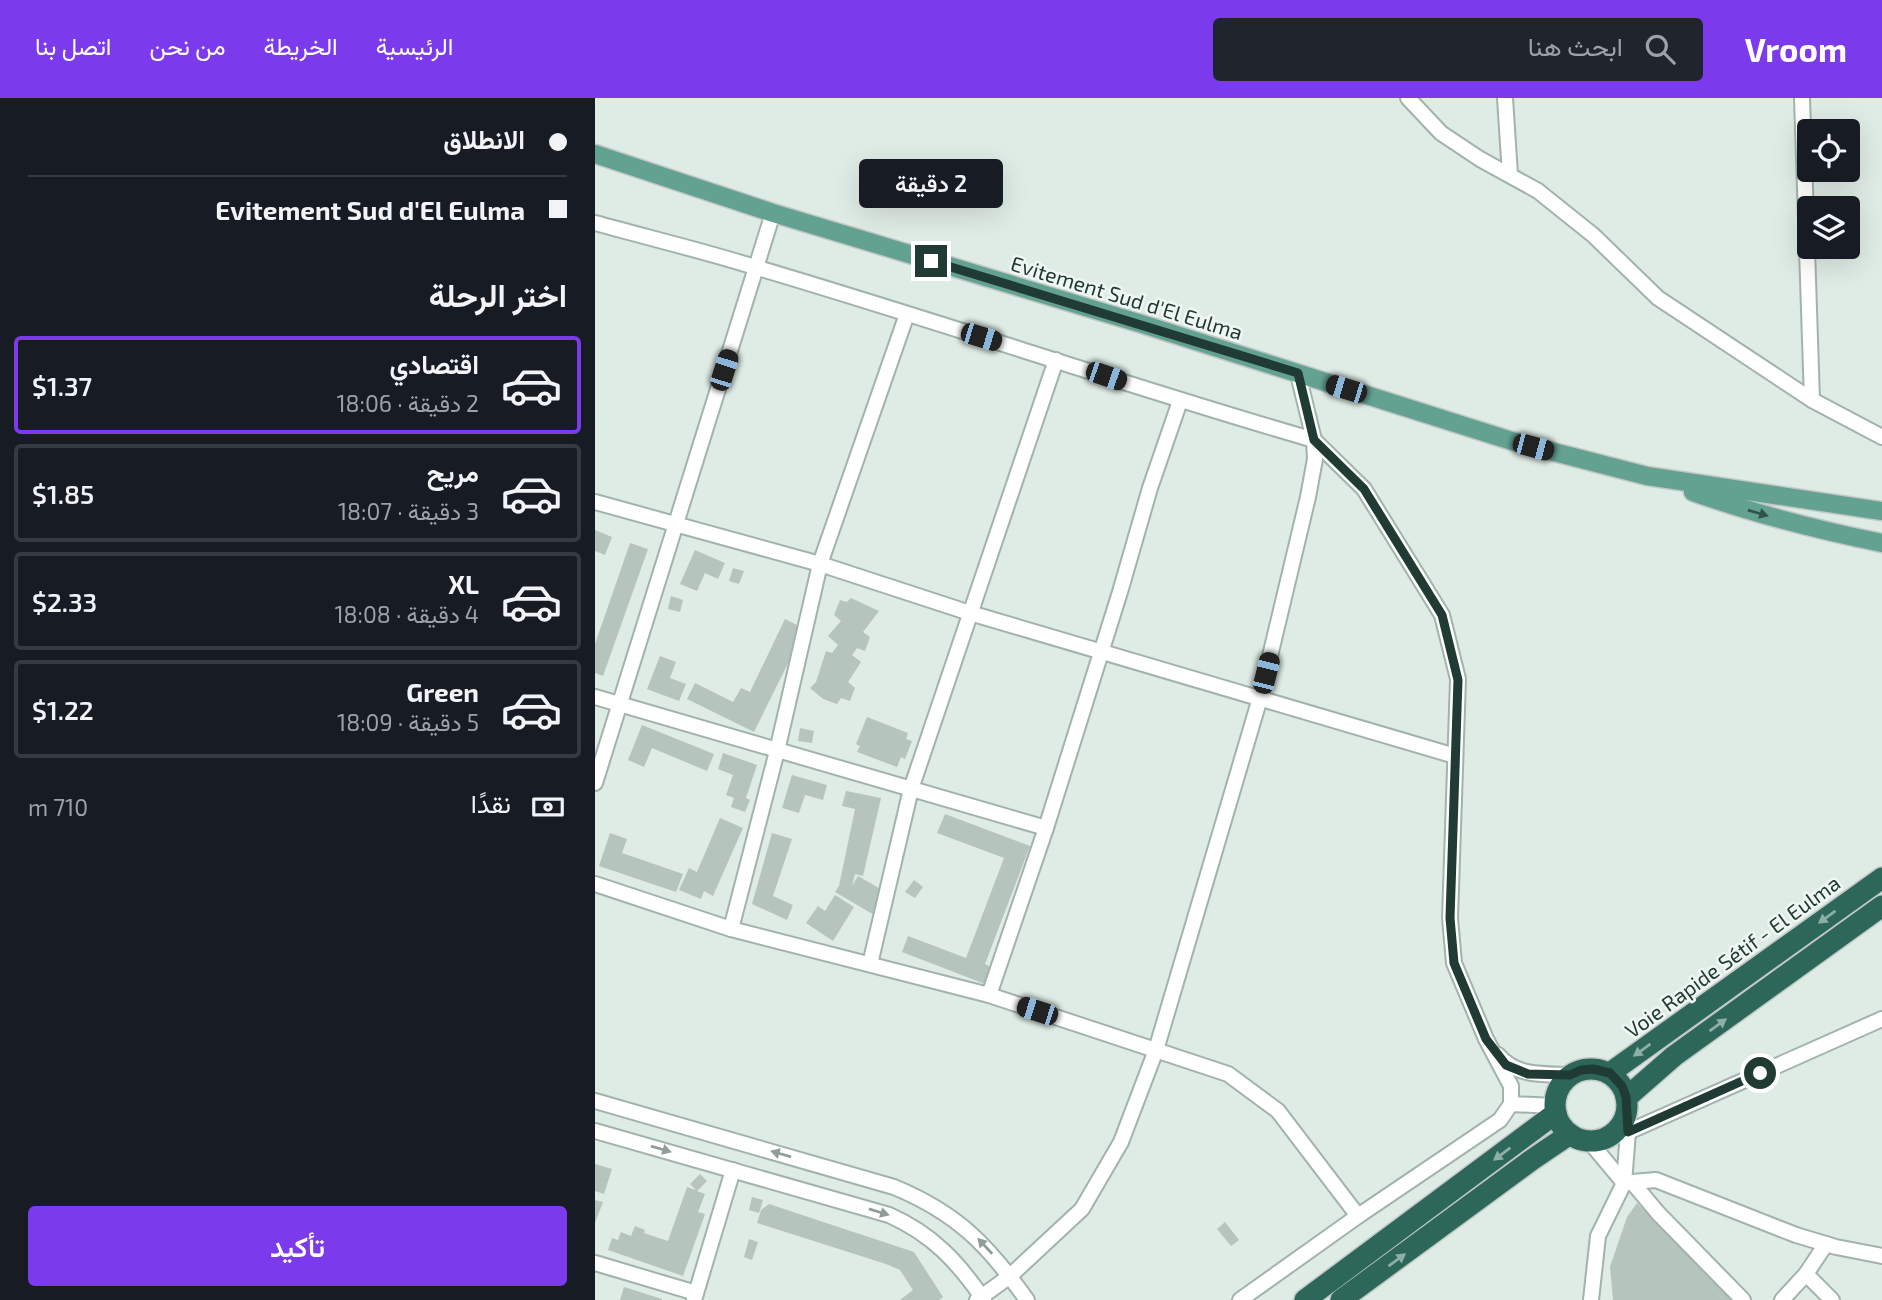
<!DOCTYPE html>
<html lang="ar">
<meta charset="utf-8">
<style>
body{margin:0;font-family:"Exo 2",Vazirmatn,sans-serif;background:#20242c;color:#f1f3f6;direction:rtl;height:100vh;display:flex;flex-direction:column;font-size:26px;white-space:nowrap}
*{box-sizing:border-box;margin:0}
p{font-size:23px;color:#9ea1a6}
.icon{flex:none;width:38px;height:38px;fill:none;stroke:currentColor;stroke-width:2;stroke-linecap:round;stroke-linejoin:round}
.map{position:relative;flex:1;overflow:hidden;direction:ltr}
.details{display:flex;flex-direction:column;background:#171b24;width:595px}
.details>*{flex:none}
.banner{display:grid;align-content:center;height:154px;padding:0 28px;background:#171b24}
.tools{position:absolute;left:1202px;top:21px;display:grid;gap:14px}
.tools a{display:grid;place-items:center;width:63px;height:63px;border-radius:7px;background:#171b24;box-shadow:0 7px 28px #0002;font-size:35px}
.end{position:absolute;width:32px;height:32px;margin:-16px;border:9px solid #203b33;background:#fff;box-shadow:0 0 0 4px #fff}
.from{border-radius:50%}
.bubble{position:absolute;height:49px;border-radius:7px;background:#171b24;box-shadow:0 7px 28px #0002;font-size:23px;font-weight:600;line-height:49px;text-align:center;direction:rtl}
.car{position:absolute;width:21px;height:42px;margin:-21px -10px;border-radius:9px;box-shadow:0 0 5px 2px #0007;background:linear-gradient(#222 24%,#8ab4d8 0 40%,#222 0 76%,#8ab4d8 0 86%,#222 0)}
.banner b{display:flex;align-items:center;gap:24px;height:66px;font-size:26px}
.banner b+b{border-top:2px solid #363941}
.banner i{width:18px;height:18px;background:#f1f3f6}
ul{padding:0;list-style:none}
li{display:flex;align-items:center;gap:21px;height:98px;margin:0 14px 10px;padding:0 14px;border:4px solid #363941;border-radius:7px}
li div{flex:1}
li b{display:block;font-size:26px}
li em{font-style:normal;font-weight:600}
li.selected{border-color:#7c3aed}
li>.icon{width:63px;height:63px;stroke-width:1.5}
h2{padding:0 28px;font-size:32px;line-height:84px}
.pay{display:flex;align-items:center;gap:18px;height:77px;padding:0 28px;font-size:26px}
.pay p{margin-inline-start:auto}
.primary-button{display:flex;gap:14px;margin-top:auto;padding:14px 28px}
.primary-button a{flex:1;height:80px;border-radius:7px;background:#7c3aed;color:#fff;font-size:28px;font-weight:600;line-height:80px;text-align:center}
header{display:flex;align-items:center;gap:42px;box-sizing:border-box;height:98px;padding:0 35px;background:#7c3aed;color:#fff}
header strong{font-size:33px}
nav{display:flex;gap:38px;margin-inline-start:auto;font-size:24px}
.search{width:490px;height:63px;background:#20242c;display:flex;align-items:center;gap:18px;box-sizing:border-box;padding:0 24px;border-radius:7px;color:#9ea1a6;font-size:26px}
main{display:flex;flex:1;min-height:0}
.map>svg:first-child{display:block}
.building{fill:#b5c5be}
.lines{fill:none;stroke-linecap:round;stroke-linejoin:round}
.minor-casing{stroke:#a2b3ac;stroke-width:18}
.major-casing{stroke:#c1c8c6;stroke-width:21}
.highway-casing{stroke:#c1c8c6;stroke-width:24}
.minor{stroke:#fff;stroke-width:14}
.major{stroke:#63a190;stroke-width:18}
.highway{stroke:#2c675a;stroke-width:21}
.oneway{fill:#31544a}
.oneway2{fill:#8eafa6}
.oneway3{fill:#909d99}
.route{stroke:#203b33;stroke-width:9}
.labels{text-anchor:middle;dominant-baseline:central;stroke-width:5;stroke-linejoin:round;paint-order:stroke}
.street-label{font-size:21px;fill:#203b33;stroke:#f0f7f3}
</style>
<header>
<strong>Vroom</strong>
<div class="search"><svg class="icon" aria-label="search" viewBox="0 0 24 24"><circle cx="10" cy="10" r="6"/><path d="M15 15l6 6"/></svg>ابحث هنا</div>
<nav><a>الرئيسية</a><a>الخريطة</a><a>من نحن</a><a>اتصل بنا</a></nav>
</header>
<main>
<div class="map">
<svg width="1287" height="1202" viewBox="0 0 1287 1202">
<rect width="100%" height="100%" fill="#dfebe5"/>
<!-- building -->
<g class="building">
<path d="M 0,432 L 17,439 L 10,457 L 0,453 Z"/>
<path d="M 35,445 L 53,451 L 8,578 L 0,575 L 0,546 Z"/>
<path d="M 100,452 L 130,465 L 123,481 L 110,475 L 102,493 L 85,486 Z"/>
<path d="M 138,470 L 149,473 L 144,486 L 134,483 Z"/>
<path d="M 76,498 L 88,502 L 85,514 L 73,511 Z"/>
<path d="M 256,500 L 284,513 L 268,534 L 275,539 L 270,553 L 262,550 L 257,557 L 266,564 L 253,584 L 260,590 L 255,603 L 246,600 L 242,606 L 228,601 L 215,590 L 221,584 L 231,553 L 237,555 L 243,547 L 233,538 L 246,523 L 239,517 L 245,502 L 252,504 Z"/>
<path d="M 190,521 L 210,531 L 159,634 L 92,601 L 100,585 L 138,604 L 146,590 L 155,594 Z"/>
<path d="M 65,558 L 81,564 L 75,580 L 91,586 L 84,603 L 52,591 Z"/>
<path d="M 272,619 L 313,635 L 311,641 L 317,643 L 310,661 L 306,659 L 302,669 L 262,654 L 265,648 L 261,646 Z"/>
<path d="M 47,627 L 119,656 L 112,673 L 57,650 L 49,669 L 33,662 Z"/>
<path d="M 205,630 L 219,633 L 217,645 L 203,643 Z"/>
<path d="M 128,655 L 162,667 L 151,700 L 155,702 L 150,714 L 136,709 L 139,700 L 131,697 L 138,677 L 123,671 Z"/>
<path d="M 197,677 L 232,687 L 228,702 L 210,697 L 204,715 L 187,710 Z"/>
<path d="M 251,693 L 286,700 L 268,778 L 260,776 L 257,788 L 263,778 L 289,793 L 281,818 L 240,794 L 244,788 L 260,711 L 247,708 Z"/>
<path d="M 350,716 L 435,748 L 390,866 L 396,869 L 390,886 L 307,854 L 313,838 L 371,860 L 409,760 L 342,735 Z"/>
<path d="M 125,720 L 148,730 L 118,798 L 109,793 L 106,801 L 84,792 L 94,770 L 102,774 Z"/>
<path d="M 15,735 L 32,741 L 27,755 L 88,776 L 81,794 L 4,768 Z"/>
<path d="M 177,735 L 197,741 L 178,798 L 198,807 L 192,822 L 157,806 Z"/>
<path d="M 319,782 L 328,789 L 320,800 L 310,794 Z"/>
<path d="M 240,797 L 259,809 L 238,843 L 211,825 L 223,808 L 230,813 Z"/>
<path d="M 0,1066 L 17,1071 L 9,1096 L 0,1093 Z"/>
<path d="M 105,1076 L 112,1083 L 102,1093 L 110,1096 L 103,1114 L 110,1116 L 88,1178 L 13,1152 L 17,1140 L 23,1142 L 26,1134 L 36,1138 L 40,1128 L 50,1132 L 49,1135 L 73,1143 L 92,1089 L 101,1092 L 95,1086 Z"/>
<path d="M 157,1099 L 168,1102 L 164,1115 L 154,1112 Z"/>
<path d="M 0,1102 L 8,1104 L 0,1125 Z"/>
<path d="M 1042,1105 L 1140,1202 L 1018,1202 L 1015,1169 L 1032,1119 Z"/>
<path d="M 174,1106 L 319,1154 L 348,1199 L 344,1202 L 305,1202 L 318,1192 L 305,1172 L 291,1166 L 162,1125 L 166,1112 Z"/>
<path d="M 630,1124 L 644,1142 L 636,1148 L 622,1131 Z"/>
<path d="M 154,1141 L 163,1144 L 157,1162 L 149,1159 Z"/>
<path d="M 29,1189 L 67,1201 L 67,1202 L 25,1202 Z"/>
</g>
<g class="lines">
<!-- minor casing -->
<g class="minor-casing">
<g id="minor">
<path d="M 813,0 L 846,35 L 885,61 L 943,93 L 998,137 L 1063,200 L 1217,302 L 1287,339"/>
<path d="M 910,0 L 915,77"/>
<path d="M 1207,0 L 1217,302"/>
<path d="M 0,125 C 54,140 109,153 163,170 C 349,225 533,288 719,342 L 720,361 L 713,399 L 665,600 L 561,952 L 526,1044 L 487,1111 L 415,1178 L 382,1202"/>
<path d="M 0,404 L 225,466 L 375,515 L 860,658"/>
<path d="M 0,599 L 451,730"/>
<path d="M 0,685 L 178,115"/>
<path d="M 0,786 L 136,831 L 394,897 L 451,730 L 525,494 L 555,390 L 585,303"/>
<path d="M 136,831 L 182,653 L 225,466 L 312,216"/>
<path d="M 275,866 L 316,691 L 461,262"/>
<path d="M 394,897 L 633,976 L 683,1013 L 763,1118 L 905,1022 L 916,1006 L 916,988 L 891,941 L 859,865 L 855,820 L 863,581 L 847,517 L 769,391 L 719,342 L 703,276"/>
<path d="M 903,957 C 921,979 949,976 975,977"/>
<path d="M 0,1003 L 299,1089 C 362,1115 393,1147 432,1202"/>
<path d="M 916,1006 L 960,1008"/>
<path d="M 0,1033 L 294,1117 C 337,1136 363,1164 389,1202"/>
<path d="M 1033,1034 L 1287,921"/>
<path d="M 994,1043 L 1029,1085 L 1037,1084 L 1063,1115 L 1148,1202"/>
<path d="M 1037,1084 L 1061,1082 L 1201,1137 L 1241,1149 L 1287,1158"/>
<path d="M 0,1165 L 101,1195"/>
<path d="M 1211,1176 L 1237,1202"/>
<path d="M 99,1202 L 138,1072"/>
<path d="M 645,1202 L 763,1118"/>
<path d="M 996,1202 L 1003,1138 L 1029,1085 L 1033,1034 L 1031,1011"/>
<path d="M 1187,1202 L 1211,1176 L 1231,1146"/>
</g>
</g>
<!-- major casing -->
<g class="major-casing">
<g id="major">
<path d="M 0,56 L 178,115 L 547,226 L 920,344 L 1052,378 L 1287,413"/>
<path d="M 1098,394 C 1160,416 1223,432 1287,445"/>
</g>
</g>
<!-- highway casing -->
<g class="highway-casing">
<g id="highway">
<circle cx="996" cy="1007" r="36"/>
<path d="M 1015,975 L 1287,780"/>
<path d="M 1031,1000 L 1079,958 L 1287,808"/>
<path d="M 710,1202 L 961,1015"/>
<path d="M 746,1202 L 938,1061 L 975,1036"/>
</g>
</g>
<!-- minor -->
<use href="#minor" class="minor"/>
<!-- major -->
<use href="#major" class="major"/>
<!-- highway -->
<use href="#highway" class="highway"/>
</g>
<!-- one-way arrows -->
<defs><path id="oneway-solid" d="M-6-.8H1V-3.2L6.5 0L1 3.2V.8H-6Z" transform="scale(1.75)"/></defs>
<use class="oneway" href="#oneway-solid" transform="translate(1163 415) rotate(16)"/>
<g class="oneway2">
<use href="#oneway-solid" transform="translate(1232 819) rotate(144)"/>
<use href="#oneway-solid" transform="translate(1123 927) rotate(-36)"/>
<use href="#oneway-solid" transform="translate(1047 952) rotate(144)"/>
<use href="#oneway-solid" transform="translate(907 1056) rotate(143)"/>
<use href="#oneway-solid" transform="translate(802 1162) rotate(-36)"/>
</g>
<g class="oneway3">
<use href="#oneway-solid" transform="translate(66 1051) rotate(16)"/>
<use href="#oneway-solid" transform="translate(186 1056) rotate(-164)"/>
<use href="#oneway-solid" transform="translate(284 1114) rotate(17)"/>
<use href="#oneway-solid" transform="translate(390 1148) rotate(-133)"/>
</g>
<g class="lines">
<!-- route -->
<path class="route" d="M 336,163 L 703,275 L 719,342 L 769,391 L 847,517 L 863,582 L 855,820 L 859,865 L 891,941 L 911,967 L 933,976 L 975,977 L 986,972 L 998,971 L 1015,975 L 1027,988 L 1031,999 L 1033,1034 L 1165,975"/>
</g>
<g class="labels">
<!-- street labels -->
<g class="street-label">
<text transform="translate(532 199) rotate(17)">Evitement Sud d'El Eulma</text>
<text transform="translate(1137 858) rotate(-36)">Voie Rapide Sétif - El Eulma</text>
</g>
</g>
</svg>
<div class="tools">
<a><svg class="icon" aria-label="locate" viewBox="0 0 24 24"><circle cx="12" cy="12" r="6"/><path d="M12 2v4M12 18v4M2 12h4M18 12h4"/></svg></a>
<a><svg class="icon" aria-label="layers" viewBox="0 0 24 24"><path d="M12 4l9 5-9 5-9-5zM3 14l9 5 9-5"/></svg></a>
</div>
<i class="end from" style="left:1165px;top:975px"></i>
<i class="end" style="left:336px;top:163px"></i>
<div class="bubble" style="left:264px;top:61px;width:144px">2 دقيقة</div>
<i class="car" style="left:386px;top:239px;rotate:107deg"></i>
<i class="car" style="left:129px;top:272px;rotate:18deg"></i>
<i class="car" style="left:511px;top:278px;rotate:109deg"></i>
<i class="car" style="left:751px;top:291px;rotate:287deg"></i>
<i class="car" style="left:938px;top:349px;rotate:105deg"></i>
<i class="car" style="left:671px;top:575px;rotate:14deg"></i>
<i class="car" style="left:442px;top:913px;rotate:288deg"></i>
</div>
<section class="details">
<div class="banner">
<b><i class="from"></i>الانطلاق</b>
<b><i></i>Evitement Sud d'El Eulma</b>
</div>
<h2>اختر الرحلة</h2>
<ul>
<li class="selected"><svg class="icon" aria-label="car" viewBox="0 0 24 24"><path d="M5 17H2v-5l4-1 3-4h7l3 4 3 1v5h-3M9 17h6M6 11h13"/><circle cx="7" cy="17" r="2"/><circle cx="17" cy="17" r="2"/></svg><div><b>اقتصادي</b><p>2 دقيقة · 18:06</p></div><em>$1.37</em></li>
<li><svg class="icon" aria-label="car" viewBox="0 0 24 24"><path d="M5 17H2v-5l4-1 3-4h7l3 4 3 1v5h-3M9 17h6M6 11h13"/><circle cx="7" cy="17" r="2"/><circle cx="17" cy="17" r="2"/></svg><div><b>مريح</b><p>3 دقيقة · 18:07</p></div><em>$1.85</em></li>
<li><svg class="icon" aria-label="car" viewBox="0 0 24 24"><path d="M5 17H2v-5l4-1 3-4h7l3 4 3 1v5h-3M9 17h6M6 11h13"/><circle cx="7" cy="17" r="2"/><circle cx="17" cy="17" r="2"/></svg><div><b>XL</b><p>4 دقيقة · 18:08</p></div><em>$2.33</em></li>
<li><svg class="icon" aria-label="car" viewBox="0 0 24 24"><path d="M5 17H2v-5l4-1 3-4h7l3 4 3 1v5h-3M9 17h6M6 11h13"/><circle cx="7" cy="17" r="2"/><circle cx="17" cy="17" r="2"/></svg><div><b>Green</b><p>5 دقيقة · 18:09</p></div><em>$1.22</em></li>
</ul>
<div class="pay"><svg class="icon" aria-label="cash" viewBox="0 0 24 24"><path d="M3 7h18v10H3z"/><circle cx="12" cy="12" r="2"/></svg>نقدًا<p>710 m</p></div>
<div class="primary-button"><a>تأكيد</a></div>
</section>
</main>
